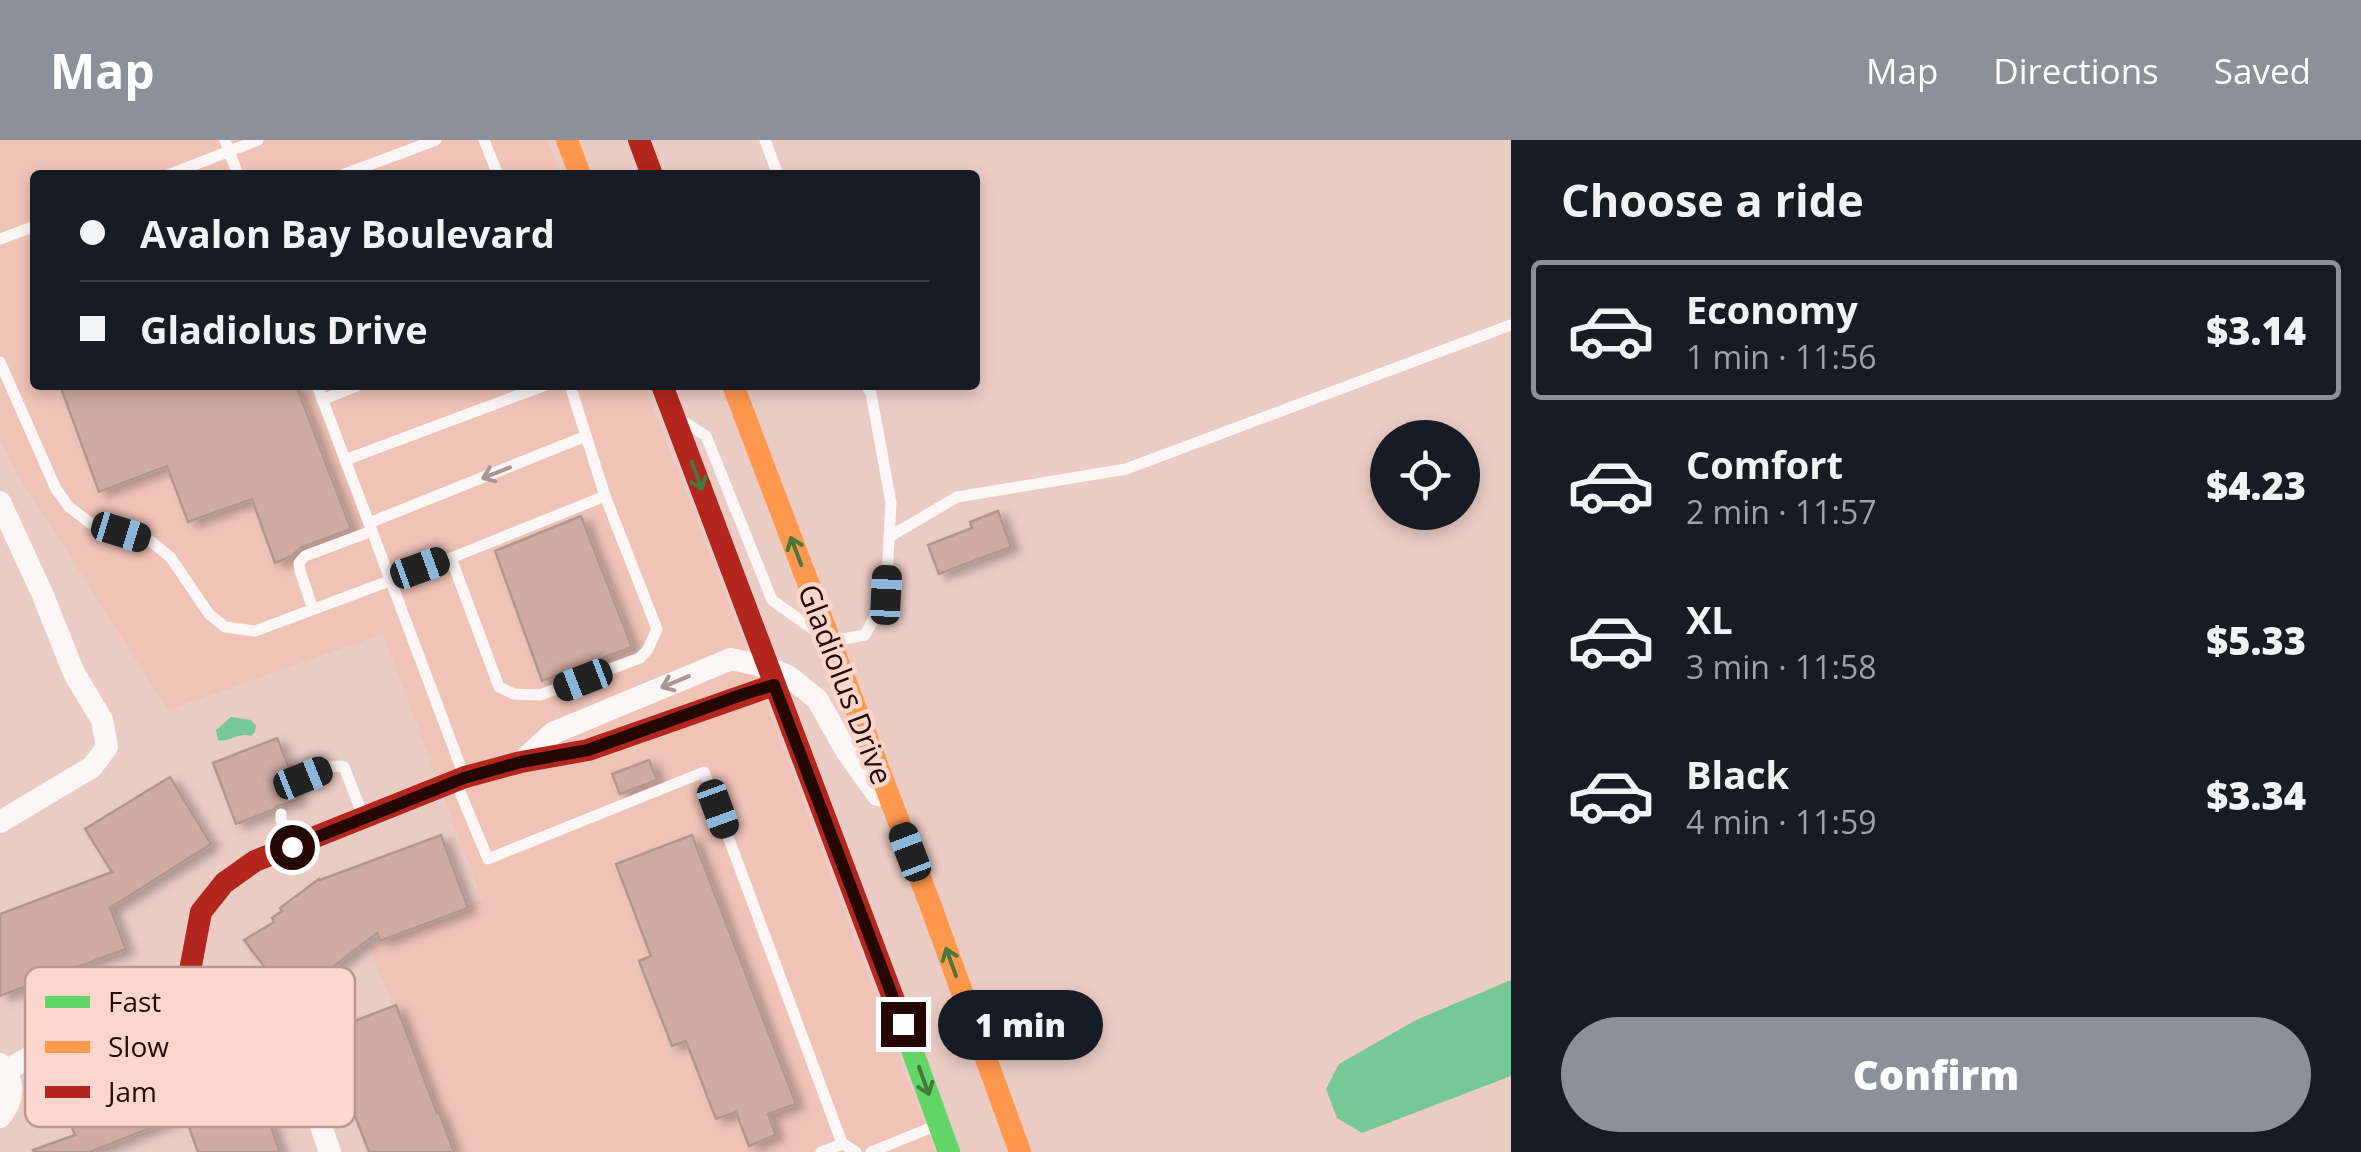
<!DOCTYPE html>
<meta charset="utf-8">
<style>
body{margin:0;font-family:"Open Sans",sans-serif;background:#242831;color:#f1f3f6;height:100vh;display:flex;flex-direction:column;font-size:38px;white-space:nowrap}
*{box-sizing:border-box;margin:0}
p{font-size:32px;color:#9ea1a6}
.icon{flex:none;width:55px;height:55px;fill:none;stroke:currentColor;stroke-width:2;stroke-linecap:round;stroke-linejoin:round}
.map{position:relative;flex:1;overflow:hidden}
.details{display:flex;flex-direction:column;background:#171b24;width:850px}
.details>*{flex:none}
.top-card{position:absolute;left:30px;top:30px;width:950px;height:220px;border-radius:10px;box-shadow:0 5px 15px #0003;display:grid;align-content:center;height:220px;padding:0 50px;background:#171b24}
.fabs{position:absolute;left:1370px;top:280px;display:grid;gap:20px}
.fabs a{display:grid;place-items:center;width:110px;height:110px;border-radius:50%;background:#171b24;box-shadow:0 5px 15px #0003;font-size:50px}
.end{position:absolute;width:45px;height:45px;margin:-22px;border:12px solid #250702;background:#fff;box-shadow:0 0 0 5px #fff}
.from{border-radius:50%}
.bubble{position:absolute;height:70px;border-radius:35px;background:#171b24;box-shadow:0 5px 15px #0003;font-size:32px;font-weight:800;line-height:70px;text-align:center}
.car{position:absolute;width:30px;height:60px;margin:-30px -15px;border-radius:12px;box-shadow:0 0 8px 2px #0007;background:linear-gradient(#222 24%,#8ab4d8 0 40%,#222 0 76%,#8ab4d8 0 86%,#222 0)}
.top-card b{display:flex;align-items:center;gap:35px;height:95px;font-size:38px}
.top-card b+b{border-top:2px solid #363941}
.top-card i{width:25px;height:25px;background:#f1f3f6}
ul{padding:0;list-style:none}
li{display:flex;align-items:center;gap:30px;height:140px;margin:0 20px 15px;padding:0 30px;border:5px solid transparent;border-radius:10px}
li div{flex:1}
li b{display:block;font-size:38px}
li em{font-style:normal;font-weight:800}
li.active{border-color:#8c9099}
li>.icon{width:90px;height:90px;stroke-width:1.5}
h2{padding:0 50px;font-size:45px;line-height:120px}
.button{display:flex;gap:20px;margin-top:auto;padding:20px 50px}
.button a{flex:1;height:115px;border-radius:60px;background:#8c9099;color:#fff;font-size:40px;font-weight:800;line-height:115px;text-align:center}
header{display:flex;align-items:center;gap:60px;box-sizing:border-box;height:140px;padding:0 50px;background:#8c9099;color:#fff}
header strong{font-size:48px}
nav{display:flex;gap:55px;margin-inline-start:auto;font-size:35px}
main{display:flex;flex:1;min-height:0}
.map>svg:first-child{display:block}
.built{fill:#f0c3b7}
.water{fill:#76c894}
.building{fill:#cfaba2;stroke:#b2978f;stroke-width:2.5;filter:url(#shadow)}
.lines{fill:none;stroke-linecap:round;stroke-linejoin:round}
.lane{stroke:#fcf7f6;stroke-width:11}
.street{stroke:#fcf7f6;stroke-width:22}
.fast{stroke:#63d668;stroke-width:22}
.slow{stroke:#ff974d;stroke-width:22}
.jam{stroke:#b3261e;stroke-width:22}
.oneway{stroke:#a69794}
.oneway2{stroke:#47793a}
.route{stroke:#250702;stroke-width:12}
.labels{text-anchor:middle;dominant-baseline:central;stroke-width:9;stroke-linejoin:round;paint-order:stroke}
.street-label{font-size:30px;fill:#250702;stroke:#fad6cc}
.key{fill:#fad6cc;stroke:#ba988f;stroke-width:2.5}
.key-label{font-size:28px;fill:#250702}
</style>
<header>
<strong>Map</strong>
<nav><a>Map</a><a>Directions</a><a>Saved</a></nav>
</header>
<main>
<div class="map">
<svg width="1511" height="1012" viewBox="0 0 1511 1012">
<defs>
<filter id="shadow"><feDropShadow dx="8" dy="4.5" stdDeviation="5" flood-color="#0004"/></filter>
</defs>
<rect width="100%" height="100%" fill="#eaccc4"/>
<!-- built -->
<path class="built" d="M 0,0 L 547,0 L 561,35 L 35,35 L 35,245 L 644,245 L 695,374 L 935,1012 L 452,1012 L 369,807 L 482,759 L 383,494 L 168,570 L 13,327 L 0,300 Z"/>
<!-- water -->
<g class="water">
<path d="M 231,577 L 251,580 L 256,586 L 255,592 L 251,596 C 238,592 229,603 218,600 L 216,590 Z"/>
<path d="M 1511,840 L 1511,936 L 1362,993 L 1337,978 L 1326,949 L 1339,924 L 1416,880 Z"/>
</g>
<!-- building -->
<g class="building">
<path d="M 60,245 L 296,245 L 351,389 L 302,407 L 292,416 L 275,423 L 252,359 L 188,382 L 167,326 L 99,352 Z"/>
<path d="M 998,371 L 1011,407 L 939,434 L 928,405 L 972,388 L 970,382 Z"/>
<path d="M 581,376 L 632,507 L 542,541 L 495,411 Z"/>
<path d="M 277,598 L 289,628 L 286,630 L 288,644 L 294,650 L 298,660 L 277,666 L 273,670 L 236,684 L 213,623 Z"/>
<path d="M 649,620 L 657,640 L 620,654 L 612,634 Z"/>
<path d="M 170,637 L 211,704 L 110,768 L 126,809 L 0,856 L 0,774 L 112,732 L 85,689 Z"/>
<path d="M 441,695 L 468,768 L 380,801 L 377,793 L 290,860 L 244,800 L 274,782 L 272,778 L 282,771 L 280,768 L 319,739 L 320,740 Z"/>
<path d="M 692,695 L 796,964 L 768,974 L 776,995 L 749,1006 L 736,972 L 716,979 L 686,901 L 672,906 L 639,821 L 651,816 L 616,724 Z"/>
<path d="M 396,865 L 437,973 L 439,972 L 454,1012 L 369,1012 L 323,893 Z"/>
<path d="M 145,907 L 173,979 L 90,1012 L 34,1012 L 33,1010 L 75,995 L 54,942 Z"/>
<path d="M 254,940 L 280,1012 L 198,1012 L 182,967 Z"/>
</g>
<g class="lines">
<!-- lane -->
<g class="lane">
<path d="M 225,0 L 238,35"/>
<path d="M 484,0 L 498,35"/>
<path d="M 765,0 L 778,35"/>
<path d="M 168,35 L 258,0"/>
<path d="M 342,35 L 436,0"/>
<path d="M 0,99 L 35,86"/>
<path d="M 0,222 L 56,349 L 69,367 L 90,383 L 152,402 L 171,418 L 209,474 L 225,487 L 255,491 L 451,418 L 605,356 L 570,245"/>
<path d="M 317,245 L 463,633"/>
<path d="M 322,260 L 359,245"/>
<path d="M 686,283 L 706,296 L 772,460 L 814,490"/>
<path d="M 345,320 L 546,245"/>
<path d="M 369,383 L 586,296"/>
<path d="M 889,397 L 957,357 L 1126,329 L 1511,185"/>
<path d="M 451,418 L 499,547 L 514,554 L 540,555 L 640,518 L 648,509 L 657,489 L 605,356"/>
<path d="M 313,469 L 300,431 L 299,423 L 305,416 L 372,391"/>
<path d="M 833,501 L 865,495 L 886,455 L 891,363 L 871,253 L 866,245"/>
<path d="M 297,641 C 310,635 330,623 344,627 L 362,673"/>
<path d="M 457,645 L 488,719 L 704,632 L 842,1003 L 856,1012"/>
<path d="M 281,674 L 281,680 L 290,703"/>
<path d="M 821,1012 L 843,1004"/>
<path d="M 871,1012 L 935,986"/>
</g>
<!-- street -->
<g class="street">
<path d="M 0,362 L 42,453 L 74,533 L 102,580 L 107,607 L 92,627 L 0,682"/>
<path d="M 521,622 L 553,593 L 731,519 L 767,527 L 788,536 L 817,559 L 847,612 L 878,655"/>
<path d="M 0,924 C 16,941 14,960 0,977"/>
<path d="M 6,931 L 133,856 L 186,852 L 240,866 L 272,885 L 304,938 L 330,1012"/>
</g>
<!-- fast -->
<path class="fast" d="M 898,871 L 949,1012"/>
<!-- slow -->
<g class="slow">
<path d="M 567,0 L 580,35"/>
<path d="M 733,245 L 930,764 L 1020,1012"/>
</g>
<!-- jam -->
<g class="jam">
<path d="M 639,0 L 652,35"/>
<path d="M 662,245 L 898,871"/>
<path d="M 186,852 L 201,772 L 224,743 L 255,721 L 465,637 L 521,622 L 588,610 L 774,545"/>
</g>
</g>
<!-- one-way arrows -->
<defs><path id="oneway-shaft" d="M-6 0H5M1.5-3L5.5 0L1.5 3" fill="none" stroke-width="1.6" stroke-linecap="round" stroke-linejoin="round" transform="scale(2.5)"/></defs>
<g class="oneway">
<use href="#oneway-shaft" transform="translate(496 333) rotate(158)"/>
<use href="#oneway-shaft" transform="translate(675 542) rotate(157)"/>
</g>
<g class="oneway2">
<use href="#oneway-shaft" transform="translate(697 336) rotate(70)"/>
<use href="#oneway-shaft" transform="translate(796 411) rotate(-111)"/>
<use href="#oneway-shaft" transform="translate(951 822) rotate(-110)"/>
<use href="#oneway-shaft" transform="translate(924 941) rotate(70)"/>
</g>
<g class="lines">
<!-- route -->
<path class="route" d="M 292,707 L 464,638 L 521,622 L 588,610 L 744,554 L 774,545 L 903,884"/>
</g>
<g class="labels">
<!-- street labels -->
<g class="street-label">
<text transform="translate(846 544) rotate(69)">Gladiolus Drive</text>
</g>
</g>
<!-- legend -->
<rect x="25" y="827" width="330" height="160" rx="15" class="key"/>
<rect x="45" y="856" width="45" height="12" fill="#63d668"/>
<rect x="45" y="901" width="45" height="12" fill="#ff974d"/>
<rect x="45" y="946" width="45" height="12" fill="#b3261e"/>
<g class="key-label">
<text x="108" y="872">Fast</text>
<text x="108" y="917">Slow</text>
<text x="108" y="962">Jam</text>
</g>
</svg>
<div class="fabs">
<a><svg class="icon" aria-label="locate" viewBox="0 0 24 24"><circle cx="12" cy="12" r="6"/><path d="M12 2v4M12 18v4M2 12h4M18 12h4"/></svg></a>
</div>
<i class="end from" style="left:292px;top:707px"></i>
<i class="end" style="left:903px;top:884px"></i>
<div class="bubble" style="left:938px;top:850px;width:165px">1 min</div>
<i class="car" style="left:121px;top:392px;rotate:107deg"></i>
<i class="car" style="left:420px;top:428px;rotate:70deg"></i>
<i class="car" style="left:886px;top:455px;rotate:3deg"></i>
<i class="car" style="left:583px;top:540px;rotate:249deg"></i>
<i class="car" style="left:303px;top:638px;rotate:68deg"></i>
<i class="car" style="left:718px;top:669px;rotate:160deg"></i>
<i class="car" style="left:910px;top:712px;rotate:339deg"></i>
<div class="top-card">
<b><i class="from"></i>Avalon Bay Boulevard</b>
<b><i></i>Gladiolus Drive</b>
</div>
</div>
<section class="details">
<h2>Choose a ride</h2>
<ul>
<li class="active"><svg class="icon" aria-label="car" viewBox="0 0 24 24"><path d="M5 17H2v-5l4-1 3-4h7l3 4 3 1v5h-3M9 17h6M6 11h13"/><circle cx="7" cy="17" r="2"/><circle cx="17" cy="17" r="2"/></svg><div><b>Economy</b><p>1 min · 11:56</p></div><em>$3.14</em></li>
<li><svg class="icon" aria-label="car" viewBox="0 0 24 24"><path d="M5 17H2v-5l4-1 3-4h7l3 4 3 1v5h-3M9 17h6M6 11h13"/><circle cx="7" cy="17" r="2"/><circle cx="17" cy="17" r="2"/></svg><div><b>Comfort</b><p>2 min · 11:57</p></div><em>$4.23</em></li>
<li><svg class="icon" aria-label="car" viewBox="0 0 24 24"><path d="M5 17H2v-5l4-1 3-4h7l3 4 3 1v5h-3M9 17h6M6 11h13"/><circle cx="7" cy="17" r="2"/><circle cx="17" cy="17" r="2"/></svg><div><b>XL</b><p>3 min · 11:58</p></div><em>$5.33</em></li>
<li><svg class="icon" aria-label="car" viewBox="0 0 24 24"><path d="M5 17H2v-5l4-1 3-4h7l3 4 3 1v5h-3M9 17h6M6 11h13"/><circle cx="7" cy="17" r="2"/><circle cx="17" cy="17" r="2"/></svg><div><b>Black</b><p>4 min · 11:59</p></div><em>$3.34</em></li>
</ul>
<div class="button"><a>Confirm</a></div>
</section>
</main>
